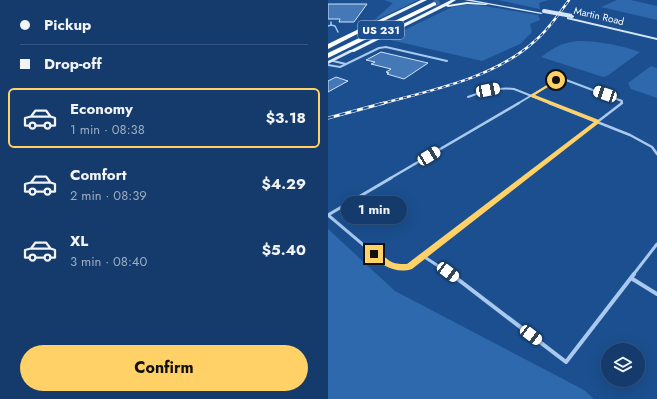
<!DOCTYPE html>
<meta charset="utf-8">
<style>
body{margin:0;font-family:Jost,sans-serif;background:#214673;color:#f1f3f6;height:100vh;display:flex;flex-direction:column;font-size:15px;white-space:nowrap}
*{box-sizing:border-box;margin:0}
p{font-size:13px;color:#9dadc1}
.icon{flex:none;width:22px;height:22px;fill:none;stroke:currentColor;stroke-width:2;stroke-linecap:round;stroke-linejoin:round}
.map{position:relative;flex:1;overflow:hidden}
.panel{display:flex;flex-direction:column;background:#143b6b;width:328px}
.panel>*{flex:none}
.banner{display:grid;align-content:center;height:88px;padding:0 20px;background:#143b6b}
.buttons{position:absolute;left:273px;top:343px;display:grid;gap:8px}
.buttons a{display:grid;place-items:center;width:44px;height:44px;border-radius:50%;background:#143b6b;box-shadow:0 4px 16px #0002,0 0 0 1px #33557e;font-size:20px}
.end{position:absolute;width:18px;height:18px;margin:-9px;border:5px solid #ffd166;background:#111;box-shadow:0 0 0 2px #111}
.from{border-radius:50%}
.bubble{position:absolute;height:28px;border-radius:14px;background:#143b6b;box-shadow:0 4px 16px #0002,0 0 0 1px #33557e;font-size:13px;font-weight:700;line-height:28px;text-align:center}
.car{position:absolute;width:12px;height:24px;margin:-12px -6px;border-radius:5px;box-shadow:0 0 3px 1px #0007;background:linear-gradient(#fff 24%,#345 0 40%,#fff 0 76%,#345 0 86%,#fff 0)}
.banner b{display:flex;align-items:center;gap:14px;height:38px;font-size:15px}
.banner b+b{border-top:1px solid #33557e}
.banner i{width:10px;height:10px;background:#f1f3f6}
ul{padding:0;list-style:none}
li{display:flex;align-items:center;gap:12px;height:60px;margin:0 8px 6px;padding:0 12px;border:2px solid transparent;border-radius:6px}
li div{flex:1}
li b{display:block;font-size:15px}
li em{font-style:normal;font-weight:700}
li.selected{border-color:#ffd166}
li>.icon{width:36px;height:36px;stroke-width:1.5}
.cta{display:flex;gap:8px;margin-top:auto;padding:8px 20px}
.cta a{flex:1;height:46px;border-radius:24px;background:#ffd166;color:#111;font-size:16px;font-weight:700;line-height:46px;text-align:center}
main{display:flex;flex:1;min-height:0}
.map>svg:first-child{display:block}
.green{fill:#2e69ad}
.building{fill:#4478b7;stroke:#cfe3fa}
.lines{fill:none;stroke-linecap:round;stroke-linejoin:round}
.highway-tunnel{stroke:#3d69a0;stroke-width:6;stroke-dasharray:6 3;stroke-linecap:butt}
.lane-far4{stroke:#a9c9ee;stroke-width:1.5}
.lane-far3{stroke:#a9c9ee;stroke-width:2}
.lane-far2{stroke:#a9c9ee;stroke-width:2.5}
.lane-far1{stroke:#a9c9ee;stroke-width:3}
.lane{stroke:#a9c9ee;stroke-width:4}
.secondary{fill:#d6e6fa;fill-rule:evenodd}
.primary{fill:#f0f6ff;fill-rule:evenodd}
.highway{fill:#fff;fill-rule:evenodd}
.rail-far1-casing{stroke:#fff;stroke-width:2.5}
.rail-casing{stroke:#fff;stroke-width:3}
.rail-far1{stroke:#1b4f8f;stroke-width:1.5;stroke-dasharray:4;stroke-linecap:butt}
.rail{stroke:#1b4f8f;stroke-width:2;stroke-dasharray:6;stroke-linecap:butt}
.secondary-bridge{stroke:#d6e6fa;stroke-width:4}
.route{fill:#ffd166}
.labels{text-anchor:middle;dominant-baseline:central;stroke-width:3.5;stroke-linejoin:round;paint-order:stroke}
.far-street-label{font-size:10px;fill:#fff;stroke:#1b4f8f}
.shield{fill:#1b4f8f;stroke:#bbcadd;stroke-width:1}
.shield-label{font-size:11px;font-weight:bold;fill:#fff}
</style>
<main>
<section class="panel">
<div class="banner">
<b><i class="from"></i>Pickup</b>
<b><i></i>Drop-off</b>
</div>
<ul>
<li class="selected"><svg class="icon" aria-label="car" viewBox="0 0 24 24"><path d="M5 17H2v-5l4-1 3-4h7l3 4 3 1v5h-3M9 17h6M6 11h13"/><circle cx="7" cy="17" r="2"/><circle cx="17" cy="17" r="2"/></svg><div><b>Economy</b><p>1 min · 08:38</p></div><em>$3.18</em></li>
<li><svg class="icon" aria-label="car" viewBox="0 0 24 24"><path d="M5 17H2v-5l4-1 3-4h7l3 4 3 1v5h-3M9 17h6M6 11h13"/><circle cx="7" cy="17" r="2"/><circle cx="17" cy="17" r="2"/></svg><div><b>Comfort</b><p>2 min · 08:39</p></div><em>$4.29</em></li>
<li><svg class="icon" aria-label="car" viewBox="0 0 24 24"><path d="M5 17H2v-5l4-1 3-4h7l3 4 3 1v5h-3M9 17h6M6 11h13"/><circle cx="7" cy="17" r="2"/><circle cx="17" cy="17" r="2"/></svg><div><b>XL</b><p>3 min · 08:40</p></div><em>$5.40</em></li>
</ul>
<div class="cta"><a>Confirm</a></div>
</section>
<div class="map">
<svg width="329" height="399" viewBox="0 0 329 399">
<rect width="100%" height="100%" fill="#1b4f8f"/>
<!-- green -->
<g class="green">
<path d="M 56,0 L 90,0 L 44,22 L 65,3 Z"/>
<path d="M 170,0 L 220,0 L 211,3 L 212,9 Z"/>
<path d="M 289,0 L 303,0 L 329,6 L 329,20 L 273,7 Z"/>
<path d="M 137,5 L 150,5 L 210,15 L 212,20 L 202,24 L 204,32 L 192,44 L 154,61 L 58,39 L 124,7 Z"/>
<path d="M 250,41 C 272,41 291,45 312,52 L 279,76 L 275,77 L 213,57 C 227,47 233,43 250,41 Z"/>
<path d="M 323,66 L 329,68 L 329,98 L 303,89 L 300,83 Z"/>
<path d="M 0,229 L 67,291 L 256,390 L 266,399 L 0,399 Z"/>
</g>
<!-- building -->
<g class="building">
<path d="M 0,4 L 39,4 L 26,22 L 11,22 L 12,19 L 0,19 Z"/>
<path d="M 53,52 L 100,63 L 76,79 L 59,74 L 61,73 L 58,72 L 63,69 L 43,64 L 47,62 L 38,60 Z"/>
<path d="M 8,77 L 20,81 L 0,92 L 0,81 Z"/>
</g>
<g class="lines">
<!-- highway-tunnel -->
<path class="highway-tunnel" d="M 106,4 L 114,0"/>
<!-- lane-far4 -->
<g class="lane-far4">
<path d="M 3,25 L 7,26 L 10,32"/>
<path d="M 0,26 L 3,25 L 3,22"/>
</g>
<!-- lane-far3 -->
<g class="lane-far3">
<path d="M 5,61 L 18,64"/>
<path d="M 0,65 L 12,67 L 51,48 L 58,47 L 119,61"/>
<path d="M 140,97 C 155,91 169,87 186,89 L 224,104"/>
<path d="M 189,104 L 228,81 L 238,80 L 294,101 L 293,104"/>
</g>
<!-- lane-far2 -->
<g class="lane-far2">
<path d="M 221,103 L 302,135 L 324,147 L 329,154"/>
<path d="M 61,179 L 191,103"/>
<path d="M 195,179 L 294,103"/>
</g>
<!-- lane-far1 -->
<g class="lane-far1">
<path d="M 63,178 L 0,215 L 58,264 L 69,267 L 81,267 L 197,178"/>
<path d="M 95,256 L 124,275"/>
<path d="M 305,275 L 329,244"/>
</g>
<!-- lane -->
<g class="lane">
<path d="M 123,274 L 238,362 L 306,274"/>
<path d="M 303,278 L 329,294"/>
</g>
<!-- secondary -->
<g class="secondary">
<path d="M 136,0 L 144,0 L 215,13 L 213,14 Z"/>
<path d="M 239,17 L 329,38 L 329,40 L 239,19 Z"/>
<path d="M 22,50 L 26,51 L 0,64 L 0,61 Z"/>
</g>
<!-- primary -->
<g class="primary">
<path d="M 93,0 L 99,0 L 33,32 L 28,31 Z"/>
<path d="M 123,0 L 128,0 L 120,5 L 139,2 L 160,4 L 158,5 L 139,4 L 120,7 L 118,6 L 26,52 L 21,51 Z"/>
</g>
<!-- highway -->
<g class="highway">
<path d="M 106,2 L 108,3 L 108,5 L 0,58 L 0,53 Z"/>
<path d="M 31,29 L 34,31 L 33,32 L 0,49 L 0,44 Z"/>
</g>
<!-- rail-far1 casing -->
<g class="rail-far1-casing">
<path id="rail-far1" d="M 52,104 C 105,90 167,78 208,40 C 221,29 231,14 241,0"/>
</g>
<!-- rail casing -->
<g class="rail-casing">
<path id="rail" d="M 0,118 L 56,103"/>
</g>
<!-- rail-far1 -->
<use href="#rail-far1" class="rail-far1"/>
<!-- rail -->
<use href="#rail" class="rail"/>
<!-- secondary-bridge -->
<path class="secondary-bridge" d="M 216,11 L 244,16"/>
</g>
<!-- route -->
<path class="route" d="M 227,80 L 231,80 L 207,95 L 271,120 L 271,123 L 84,269 C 68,274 55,266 44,256 L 44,252 L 46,251 C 62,257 58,265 79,264 L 266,122 L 201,96 Z"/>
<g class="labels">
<!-- far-street labels -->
<g class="far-street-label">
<text transform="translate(271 16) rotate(13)">Martin Road</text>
</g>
<!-- shield labels -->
<rect class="shield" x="30" y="21" width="46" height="18" rx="3"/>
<g class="shield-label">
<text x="53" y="30">US 231</text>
</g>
</g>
</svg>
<div class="buttons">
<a><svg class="icon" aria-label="layers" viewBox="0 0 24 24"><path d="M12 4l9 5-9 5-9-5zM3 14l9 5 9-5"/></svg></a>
</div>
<i class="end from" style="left:228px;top:80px"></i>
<i class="end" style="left:46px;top:254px"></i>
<div class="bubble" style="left:13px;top:196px;width:66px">1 min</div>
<i class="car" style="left:160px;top:90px;rotate:79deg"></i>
<i class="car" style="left:277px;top:94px;rotate:289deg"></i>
<i class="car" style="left:101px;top:156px;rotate:59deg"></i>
<i class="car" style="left:120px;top:272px;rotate:127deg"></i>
<i class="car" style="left:203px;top:335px;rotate:127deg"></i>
</div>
</main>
